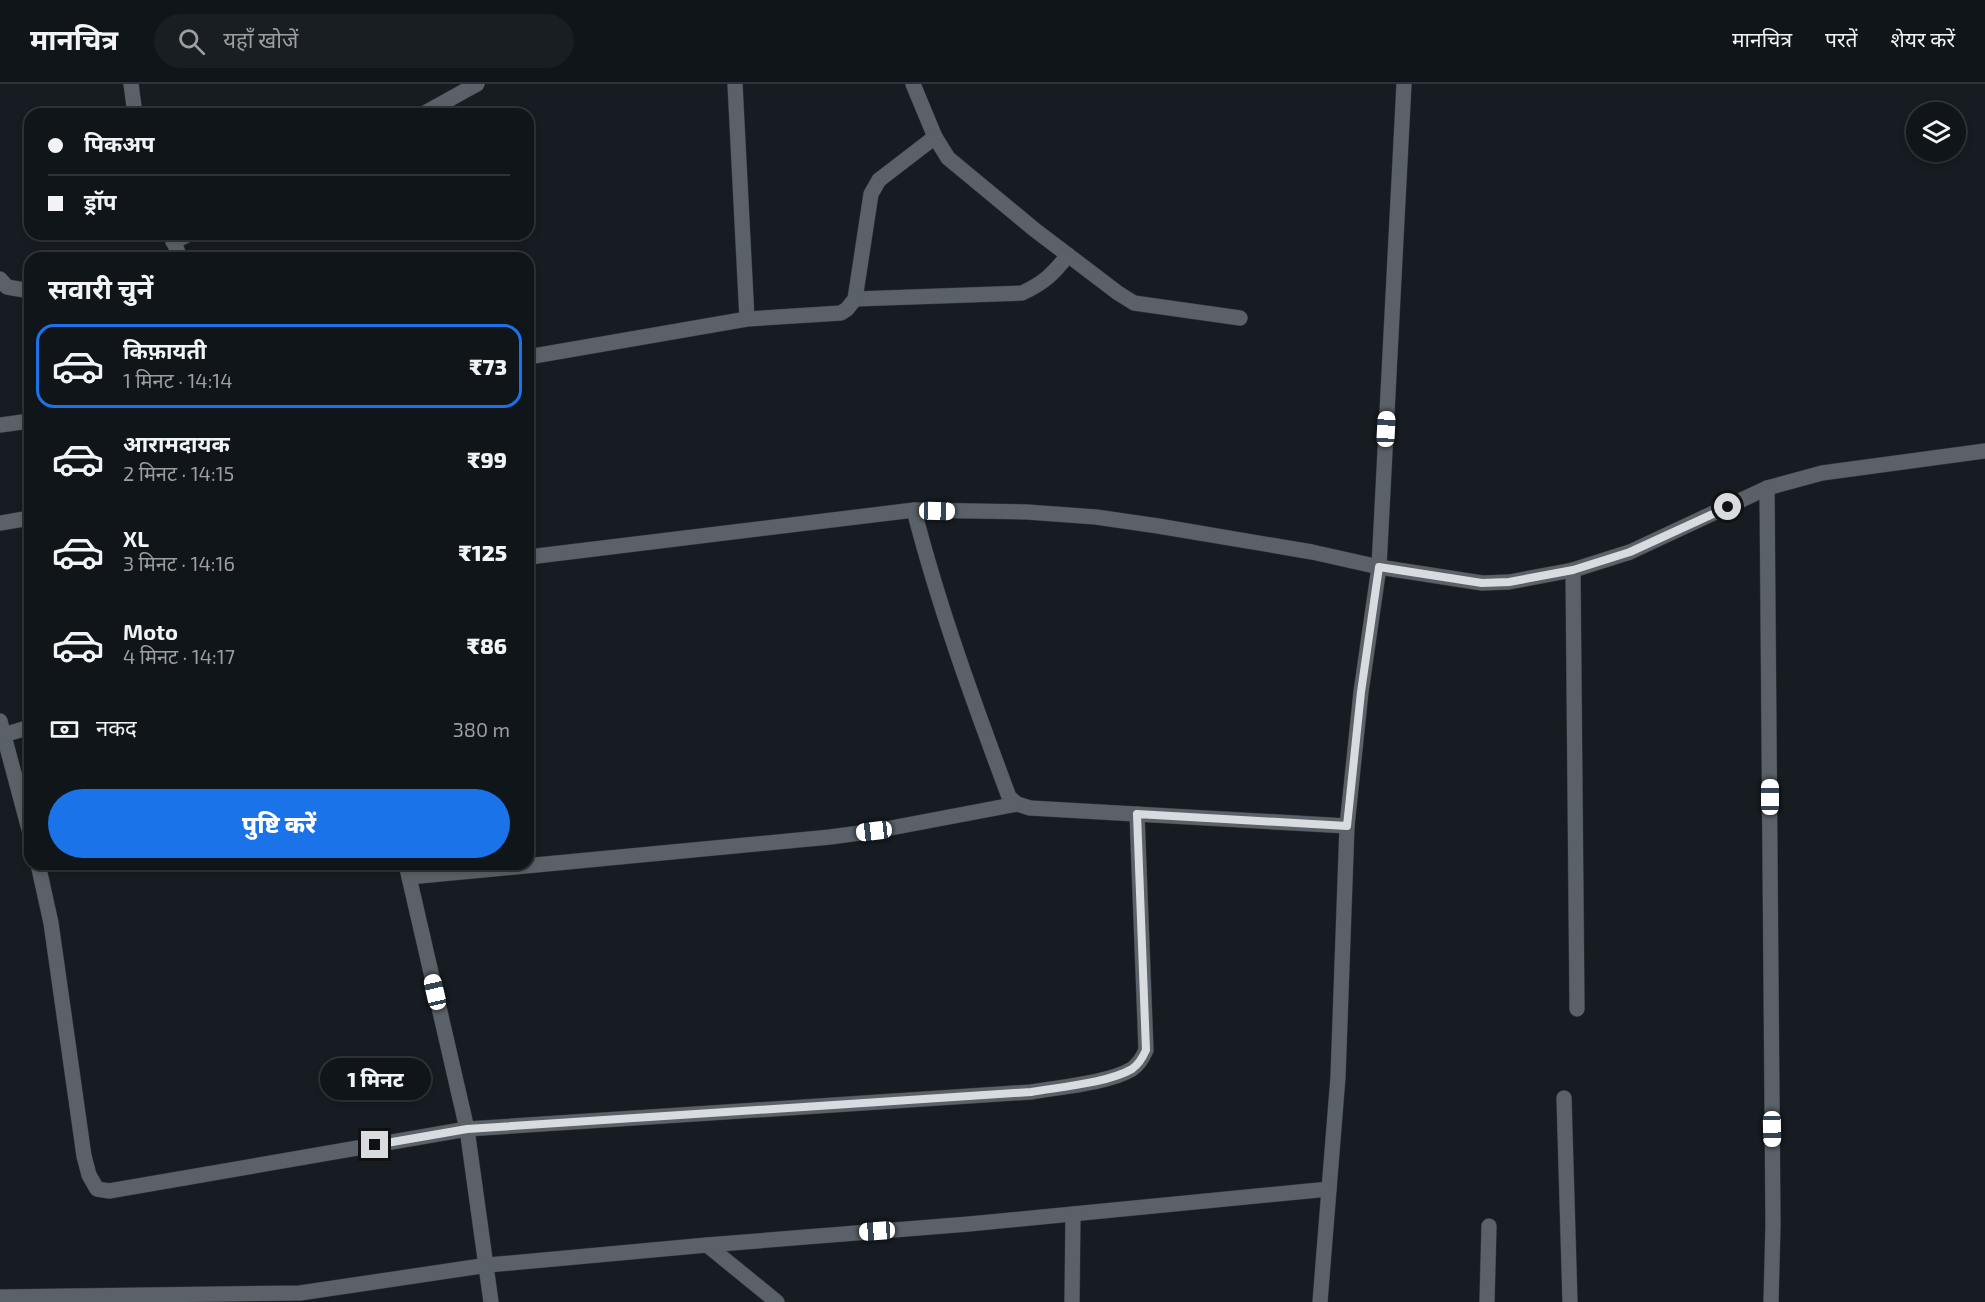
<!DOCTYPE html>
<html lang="hi">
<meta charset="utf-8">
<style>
body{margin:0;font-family:"Exo 2","Noto Sans Devanagari",sans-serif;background:#191e23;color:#f1f3f6;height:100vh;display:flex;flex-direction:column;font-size:22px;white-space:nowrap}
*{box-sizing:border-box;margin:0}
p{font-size:20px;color:#9c9fa2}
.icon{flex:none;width:33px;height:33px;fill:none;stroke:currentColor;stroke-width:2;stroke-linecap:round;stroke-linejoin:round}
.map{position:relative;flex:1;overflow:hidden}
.details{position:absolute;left:24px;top:168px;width:510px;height:618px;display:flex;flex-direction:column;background:#10151a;border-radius:18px;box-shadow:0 3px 9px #0003,0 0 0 2px #303439}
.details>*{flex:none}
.top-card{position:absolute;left:24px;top:24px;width:510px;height:132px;border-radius:18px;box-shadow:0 3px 9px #0003,0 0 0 2px #303439;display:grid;align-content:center;height:132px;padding:0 24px;background:#10151a}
.controls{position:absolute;left:1906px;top:18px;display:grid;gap:12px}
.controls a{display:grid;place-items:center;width:60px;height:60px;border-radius:50%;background:#10151a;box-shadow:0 3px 9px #0003,0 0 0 2px #303439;font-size:30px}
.end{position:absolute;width:27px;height:27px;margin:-14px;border:8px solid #d8dce0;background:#111;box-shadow:0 0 0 3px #111}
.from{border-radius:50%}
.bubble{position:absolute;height:42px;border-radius:21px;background:#10151a;box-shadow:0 3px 9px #0003,0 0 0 2px #303439;font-size:20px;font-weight:800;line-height:42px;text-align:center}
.car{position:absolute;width:18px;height:36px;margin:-18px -9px;border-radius:8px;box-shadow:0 0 4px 2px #0007;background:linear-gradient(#fff 24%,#345 0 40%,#fff 0 76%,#345 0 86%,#fff 0)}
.top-card b{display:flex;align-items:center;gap:21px;height:57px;font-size:22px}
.top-card b+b{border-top:2px solid #303439}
.top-card i{width:15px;height:15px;background:#f1f3f6}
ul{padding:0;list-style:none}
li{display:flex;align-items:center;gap:18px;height:84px;margin:0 12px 9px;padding:0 12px;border:3px solid transparent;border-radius:18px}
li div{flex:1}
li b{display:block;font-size:22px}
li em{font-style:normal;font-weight:800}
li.on{border-color:#1a73e8}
li>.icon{width:54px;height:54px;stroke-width:1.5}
h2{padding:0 24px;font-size:27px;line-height:72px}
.pay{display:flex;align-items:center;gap:15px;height:66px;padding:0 24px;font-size:22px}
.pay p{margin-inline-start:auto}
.button{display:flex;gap:12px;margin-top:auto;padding:12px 24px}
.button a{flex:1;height:69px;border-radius:36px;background:#1a73e8;color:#fff;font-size:24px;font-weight:800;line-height:69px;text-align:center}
header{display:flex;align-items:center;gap:36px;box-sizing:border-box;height:84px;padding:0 30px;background:#10151a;border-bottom:2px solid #303439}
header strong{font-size:28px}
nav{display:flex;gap:33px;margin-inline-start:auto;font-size:21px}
.search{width:420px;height:54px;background:#191e23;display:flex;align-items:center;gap:15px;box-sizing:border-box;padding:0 21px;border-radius:33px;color:#9c9fa2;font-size:22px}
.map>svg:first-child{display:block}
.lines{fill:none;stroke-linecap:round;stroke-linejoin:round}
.minor-casing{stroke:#32363a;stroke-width:16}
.minor{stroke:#5a6168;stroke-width:15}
.route{stroke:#d8dce0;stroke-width:8}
</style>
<header>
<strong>मानचित्र</strong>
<div class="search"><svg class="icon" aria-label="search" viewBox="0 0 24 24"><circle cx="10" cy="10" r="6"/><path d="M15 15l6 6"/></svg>यहाँ खोजें</div>
<nav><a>मानचित्र</a><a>परतें</a><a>शेयर करें</a></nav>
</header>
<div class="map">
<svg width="1985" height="1218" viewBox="0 0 1985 1218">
<rect width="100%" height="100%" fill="#161c22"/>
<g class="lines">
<!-- minor casing -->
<g class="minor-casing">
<g id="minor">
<path d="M 131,0 L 135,30"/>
<path d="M 735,0 L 747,235"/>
<path d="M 913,0 L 935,53 L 948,74 L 1035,146 L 1118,209 L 1134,219 L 1240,234"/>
<path d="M 1404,0 L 1379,483 L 1482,499 L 1509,498 L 1573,486 L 1630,468 L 1767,404 L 1822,389 L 1985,367"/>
<path d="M 423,30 L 477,0"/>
<path d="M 171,150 L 180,174"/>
<path d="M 173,158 L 189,150"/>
<path d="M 0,195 L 7,203 L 30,207"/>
<path d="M 855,215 L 1022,209 C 1044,199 1053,190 1068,171"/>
<path d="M 528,273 L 747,235 L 841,229 L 847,225 L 855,215 L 871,110 L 879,96 L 935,53"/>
<path d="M 0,341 L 30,337"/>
<path d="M 1767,404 L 1773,1140 L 1771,1218"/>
<path d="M 914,426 C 939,524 974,619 1009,713 L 1017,720 L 1030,724 L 1347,742"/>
<path d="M 0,439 L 30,434"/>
<path d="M 528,475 L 537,472 L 914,426 L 1027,428 L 1096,433 L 1158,442 L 1312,468 L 1379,483 L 1361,608 L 1347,742 L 1338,993 L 1320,1218"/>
<path d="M 1573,486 L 1577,925"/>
<path d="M 0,637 L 30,749"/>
<path d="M 0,652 L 30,643"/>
<path d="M 38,780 L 51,839 L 84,1072 L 89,1091 L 97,1105 L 109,1107 L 467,1045 L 1031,1008 C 1059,1003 1109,999 1132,985 C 1139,980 1143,973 1146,966 L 1137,730"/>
<path d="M 406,780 L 467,1045 L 491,1218"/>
<path d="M 409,793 L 830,753 L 875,747 L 1017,720"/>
<path d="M 1564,1014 L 1570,1218"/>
<path d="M 707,1161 L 777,1218"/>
<path d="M 0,1213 L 300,1209 L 488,1181 L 707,1161 L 969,1140 L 1329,1105"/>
<path d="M 1072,1218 L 1073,1130"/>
<path d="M 1487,1218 L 1489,1142"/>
</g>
</g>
<!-- minor -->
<use href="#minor" class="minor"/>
</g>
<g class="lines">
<!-- route -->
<path class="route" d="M 375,1061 L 467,1045 L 1031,1008 C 1059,1003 1108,999 1132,985 C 1139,980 1143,973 1146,966 L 1137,730 L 1347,742 L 1361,608 L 1379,483 L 1482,499 L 1509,498 L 1573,486 L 1630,468 L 1728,423"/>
</g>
</svg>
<div class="controls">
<a><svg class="icon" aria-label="layers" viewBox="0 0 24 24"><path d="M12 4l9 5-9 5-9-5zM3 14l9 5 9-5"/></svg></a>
</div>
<i class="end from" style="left:1728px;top:423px"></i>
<i class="end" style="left:375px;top:1061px"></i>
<div class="bubble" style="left:320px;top:974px;width:111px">1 मिनट</div>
<i class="car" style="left:1386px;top:345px;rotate:3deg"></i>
<i class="car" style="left:937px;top:427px;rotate:91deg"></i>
<i class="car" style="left:1770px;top:713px;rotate:0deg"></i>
<i class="car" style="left:874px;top:747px;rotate:263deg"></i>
<i class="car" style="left:435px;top:908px;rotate:347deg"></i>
<i class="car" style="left:1772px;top:1045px;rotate:179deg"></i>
<i class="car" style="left:877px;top:1147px;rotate:266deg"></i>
<div class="top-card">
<b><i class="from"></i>पिकअप</b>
<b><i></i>ड्रॉप</b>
</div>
<section class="details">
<h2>सवारी चुनें</h2>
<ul>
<li class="on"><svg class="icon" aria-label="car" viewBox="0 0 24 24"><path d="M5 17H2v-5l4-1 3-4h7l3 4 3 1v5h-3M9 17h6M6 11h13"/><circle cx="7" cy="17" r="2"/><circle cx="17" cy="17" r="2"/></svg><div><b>किफ़ायती</b><p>1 मिनट · 14:14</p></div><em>₹73</em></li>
<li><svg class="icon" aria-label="car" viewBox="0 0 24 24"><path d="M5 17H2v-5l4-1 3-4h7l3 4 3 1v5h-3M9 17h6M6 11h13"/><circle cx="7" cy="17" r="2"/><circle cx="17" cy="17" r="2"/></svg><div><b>आरामदायक</b><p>2 मिनट · 14:15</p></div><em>₹99</em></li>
<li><svg class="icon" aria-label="car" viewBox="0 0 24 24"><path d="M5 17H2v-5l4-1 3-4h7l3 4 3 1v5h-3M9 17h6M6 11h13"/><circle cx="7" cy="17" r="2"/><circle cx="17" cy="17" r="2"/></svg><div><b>XL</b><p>3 मिनट · 14:16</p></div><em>₹125</em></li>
<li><svg class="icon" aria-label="car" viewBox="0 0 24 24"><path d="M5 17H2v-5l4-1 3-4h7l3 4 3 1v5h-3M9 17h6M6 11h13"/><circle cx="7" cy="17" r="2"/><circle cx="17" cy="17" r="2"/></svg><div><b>Moto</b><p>4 मिनट · 14:17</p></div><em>₹86</em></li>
</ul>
<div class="pay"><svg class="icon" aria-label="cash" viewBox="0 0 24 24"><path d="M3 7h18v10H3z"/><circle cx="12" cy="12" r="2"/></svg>नकद<p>380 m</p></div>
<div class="button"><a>पुष्टि करें</a></div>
</section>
</div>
